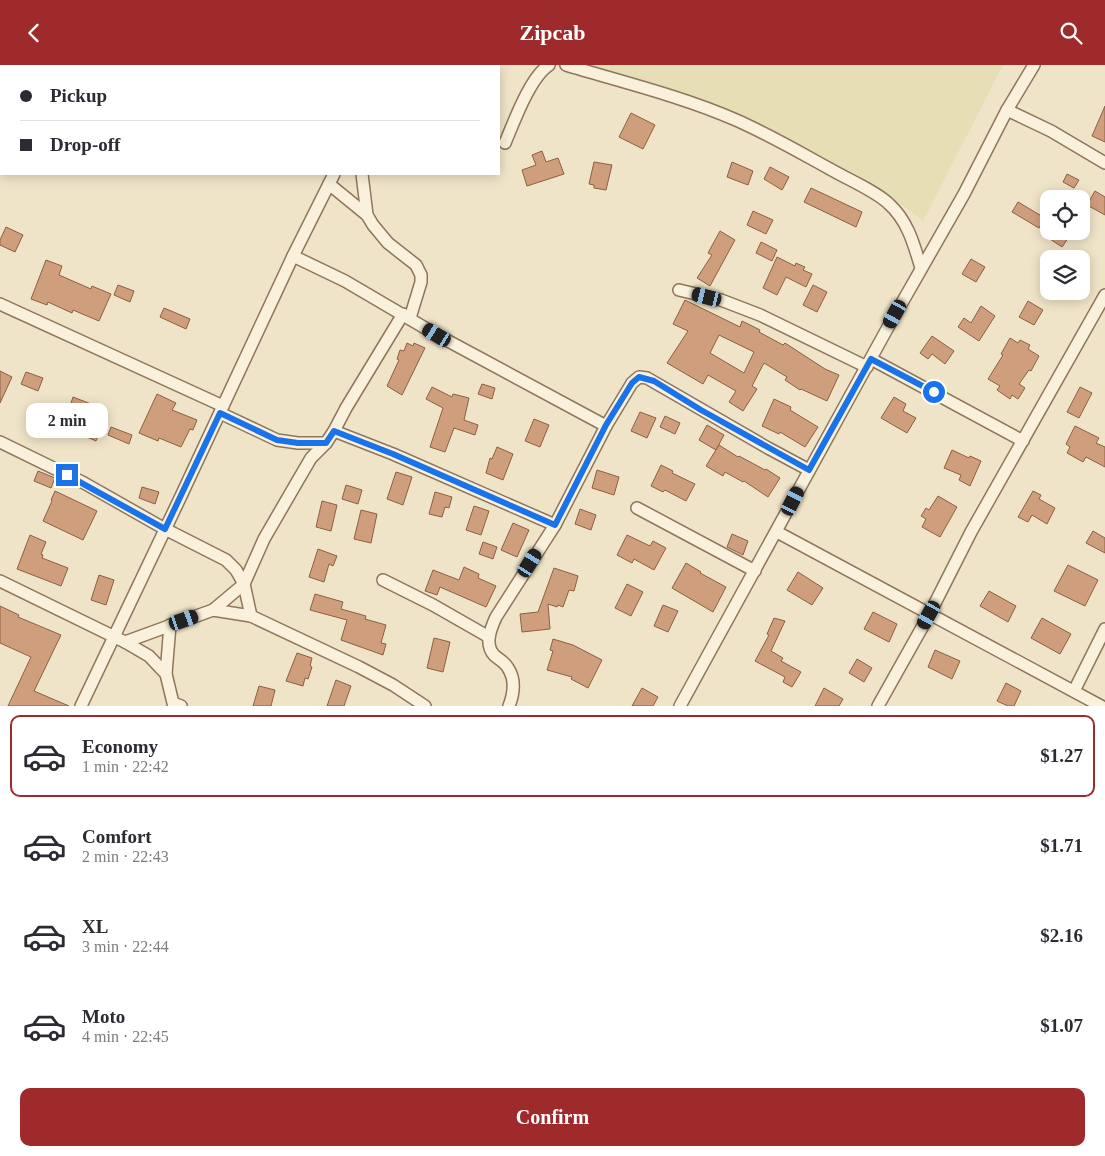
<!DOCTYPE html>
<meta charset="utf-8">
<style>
body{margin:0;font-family:Georgia,serif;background:#f7f7f7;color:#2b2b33;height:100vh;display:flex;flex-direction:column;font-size:19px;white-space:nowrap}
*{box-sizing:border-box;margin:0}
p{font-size:16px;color:#7c7c81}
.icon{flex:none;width:28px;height:28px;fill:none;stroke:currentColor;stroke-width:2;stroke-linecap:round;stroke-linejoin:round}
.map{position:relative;height:641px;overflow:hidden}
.sheet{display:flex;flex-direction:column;background:#fff;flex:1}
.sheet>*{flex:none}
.guide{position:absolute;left:0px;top:0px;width:500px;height:110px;box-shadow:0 2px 12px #0003;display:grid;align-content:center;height:110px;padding:0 20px;background:#fff}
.buttons{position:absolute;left:1040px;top:125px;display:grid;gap:10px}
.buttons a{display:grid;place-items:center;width:50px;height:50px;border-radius:10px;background:#fff;box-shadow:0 2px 12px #0003;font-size:25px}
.end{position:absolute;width:22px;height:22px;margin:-11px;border:6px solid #1a73e8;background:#fff;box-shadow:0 0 0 2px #fff}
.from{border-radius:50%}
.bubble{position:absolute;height:35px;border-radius:10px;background:#fff;box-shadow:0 2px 12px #0003;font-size:16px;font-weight:700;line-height:35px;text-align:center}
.car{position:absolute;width:15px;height:30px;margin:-15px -8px;border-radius:6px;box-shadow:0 0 4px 1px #0007;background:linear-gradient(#222 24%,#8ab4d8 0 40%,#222 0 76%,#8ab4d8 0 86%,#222 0)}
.guide b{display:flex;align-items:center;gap:18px;height:48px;font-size:19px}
.guide b+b{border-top:1px solid #e1e1e2}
.guide i{width:12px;height:12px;background:#2b2b33}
ul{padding:9px 0 0;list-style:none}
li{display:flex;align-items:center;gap:15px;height:82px;margin:0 10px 8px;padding:0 10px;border:2px solid transparent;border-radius:10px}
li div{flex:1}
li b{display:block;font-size:19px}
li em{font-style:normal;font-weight:700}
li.active{border-color:#9e2a2b}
li>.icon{width:45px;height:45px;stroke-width:1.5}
.cta{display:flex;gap:10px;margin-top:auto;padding:10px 20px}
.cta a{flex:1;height:58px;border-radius:10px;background:#9e2a2b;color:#fff;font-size:20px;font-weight:700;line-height:58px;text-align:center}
header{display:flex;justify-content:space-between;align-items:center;height:65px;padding:0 20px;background:#9e2a2b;color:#fff;font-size:22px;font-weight:700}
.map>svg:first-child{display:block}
.farmland{fill:#e6deb5}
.building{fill:#cf9f7d;stroke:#8d5f41;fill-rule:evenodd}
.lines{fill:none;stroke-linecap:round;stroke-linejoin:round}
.minor-casing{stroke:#8d765c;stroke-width:14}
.minor{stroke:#faf1dc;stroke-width:11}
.route{stroke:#1a73e8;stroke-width:6}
</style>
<header><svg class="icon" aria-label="back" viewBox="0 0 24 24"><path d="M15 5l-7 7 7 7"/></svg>Zipcab<svg class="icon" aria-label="search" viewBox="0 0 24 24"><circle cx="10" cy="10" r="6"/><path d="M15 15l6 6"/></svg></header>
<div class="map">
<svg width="1105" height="641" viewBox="0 0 1105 641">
<rect width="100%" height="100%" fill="#f0e4c8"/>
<!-- farmland -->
<path class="farmland" d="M 553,0 L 1003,0 L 923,156 L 901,139 L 719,43 Z"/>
<!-- building -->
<g class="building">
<path d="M 1105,41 L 1105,77 L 1092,71 Z"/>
<path d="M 631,48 L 655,60 L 643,84 L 619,72 Z"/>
<path d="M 542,86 L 546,97 L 558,93 L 564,109 L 527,121 L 522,105 L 536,100 L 532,90 Z"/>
<path d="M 594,97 L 612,100 L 606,125 L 594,123 L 594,120 L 589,119 Z"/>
<path d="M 732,97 L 753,106 L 748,120 L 727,112 Z"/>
<path d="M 770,102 L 789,112 L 782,125 L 764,114 Z"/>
<path d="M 1067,109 L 1079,115 L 1074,123 L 1063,117 Z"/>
<path d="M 811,123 L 862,147 L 856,162 L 804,137 Z"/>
<path d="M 1095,126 L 1105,132 L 1105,150 L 1087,140 Z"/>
<path d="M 1018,137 L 1045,153 L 1039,163 L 1012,147 Z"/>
<path d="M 753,146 L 773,155 L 766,169 L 747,160 Z"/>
<path d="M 6,162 L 23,170 L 15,187 L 0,180 L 0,175 Z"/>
<path d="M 720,166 L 735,175 L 710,221 L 697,213 L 712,190 L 708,188 Z"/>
<path d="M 1056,166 L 1073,166 L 1062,182 L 1050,174 Z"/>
<path d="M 761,177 L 777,185 L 772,196 L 756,188 Z"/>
<path d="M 777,192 L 795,201 L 796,198 L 805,202 L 803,205 L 812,209 L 806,222 L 786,212 L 777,230 L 763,223 Z"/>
<path d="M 971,194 L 985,202 L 976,217 L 962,209 Z"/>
<path d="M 46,195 L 62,201 L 59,210 L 91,224 L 92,221 L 111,229 L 99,256 L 73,245 L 72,248 L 48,237 L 47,240 L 31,234 Z"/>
<path d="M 118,220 L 134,226 L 130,237 L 114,230 Z"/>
<path d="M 813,220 L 827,227 L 817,247 L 803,240 Z"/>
<path d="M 685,235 L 740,262 L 742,256 L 760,265 L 759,267 L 783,280 L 785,278 L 825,304 L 839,310 L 827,336 L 801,324 L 800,325 L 785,315 L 787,312 L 764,298 L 752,321 L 757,324 L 743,346 L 729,337 L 736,326 L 708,310 L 703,319 L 667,298 L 688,266 L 673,259 ZM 719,270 L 754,287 L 744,308 L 710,288 Z"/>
<path d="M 1028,236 L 1043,245 L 1034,260 L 1019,252 Z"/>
<path d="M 981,241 L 995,251 L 979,276 L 958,262 L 964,253 L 971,258 Z"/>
<path d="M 164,243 L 190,254 L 186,264 L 160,252 Z"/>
<path d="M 932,271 L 954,286 L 945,299 L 932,289 L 928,294 L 920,288 Z"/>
<path d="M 1010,273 L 1018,278 L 1020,275 L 1030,280 L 1028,284 L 1039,291 L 1031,306 L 1029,305 L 1019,319 L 1025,323 L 1018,334 L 1012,330 L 1010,334 L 997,325 L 1000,321 L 988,314 L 1003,290 L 1001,289 Z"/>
<path d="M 407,278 L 413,281 L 414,278 L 425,283 L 402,330 L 387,321 L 399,295 L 397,294 L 400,285 L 404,286 Z"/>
<path d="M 0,306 L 12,312 L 0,338 Z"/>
<path d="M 26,307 L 43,313 L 38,326 L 21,319 Z"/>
<path d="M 482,319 L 495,323 L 492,334 L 478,329 Z"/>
<path d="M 432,322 L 452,332 L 453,329 L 469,333 L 464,355 L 478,360 L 475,370 L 454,363 L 445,387 L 430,382 L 443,343 L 426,334 Z"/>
<path d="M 1080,322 L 1092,328 L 1079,353 L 1067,347 Z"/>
<path d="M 157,329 L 176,338 L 172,345 L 197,355 L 193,365 L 190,364 L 181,382 L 159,373 L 158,376 L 139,368 Z"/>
<path d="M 73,332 L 91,339 L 87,348 L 70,341 Z"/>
<path d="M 894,332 L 906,339 L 903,346 L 916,353 L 907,368 L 881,353 Z"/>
<path d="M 774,334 L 791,342 L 790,345 L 818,362 L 805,382 L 780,367 L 779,369 L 762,361 Z"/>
<path d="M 640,347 L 656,353 L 647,373 L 631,366 Z"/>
<path d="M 665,351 L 680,358 L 675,369 L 660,362 Z"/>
<path d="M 534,354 L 549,360 L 540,382 L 525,376 Z"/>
<path d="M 86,355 L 102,362 L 96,376 L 80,369 Z"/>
<path d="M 707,360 L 724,370 L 716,385 L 699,375 Z"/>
<path d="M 1075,361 L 1099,373 L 1096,378 L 1105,382 L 1105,402 L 1086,392 L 1083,397 L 1067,388 L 1070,382 L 1066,379 Z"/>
<path d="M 111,362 L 132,370 L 129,379 L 108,370 Z"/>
<path d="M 719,380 L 738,392 L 739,391 L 765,405 L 766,404 L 780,413 L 768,432 L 744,416 L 743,417 L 725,407 L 723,411 L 706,401 Z"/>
<path d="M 497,382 L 513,389 L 503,415 L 486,408 L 490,393 L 492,394 Z"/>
<path d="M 952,385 L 969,393 L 970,391 L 981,396 L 970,421 L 959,415 L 961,410 L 944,403 Z"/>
<path d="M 661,400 L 673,406 L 672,408 L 695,419 L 686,436 L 665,425 L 663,427 L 651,421 Z"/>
<path d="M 597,405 L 619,412 L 614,430 L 592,423 Z"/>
<path d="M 38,406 L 55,413 L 51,423 L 34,416 Z"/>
<path d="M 396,407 L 412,412 L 403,440 L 387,434 Z"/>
<path d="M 346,420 L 362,425 L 358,439 L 342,434 Z"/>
<path d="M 142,422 L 159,427 L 155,439 L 139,433 Z"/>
<path d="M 55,426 L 97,446 L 83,475 L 43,456 L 52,436 L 51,435 Z"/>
<path d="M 1033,426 L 1041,430 L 1039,434 L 1055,443 L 1047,459 L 1032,450 L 1028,457 L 1018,452 Z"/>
<path d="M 435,427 L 452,432 L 449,443 L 445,442 L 442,452 L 429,449 Z"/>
<path d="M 938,431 L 957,442 L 940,472 L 922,462 L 926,454 L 921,451 L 926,443 L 929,445 Z"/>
<path d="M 322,436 L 337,440 L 331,466 L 316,462 Z"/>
<path d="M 474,441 L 489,446 L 481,470 L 466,465 Z"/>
<path d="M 580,444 L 596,450 L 591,465 L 575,459 Z"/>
<path d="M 361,445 L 377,449 L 371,478 L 354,474 Z"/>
<path d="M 513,458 L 529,465 L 517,492 L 501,485 Z"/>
<path d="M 1093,466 L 1105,473 L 1105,488 L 1086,478 Z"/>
<path d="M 732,469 L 748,476 L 743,490 L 727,482 Z"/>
<path d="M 30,470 L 46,477 L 41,489 L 43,490 L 42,493 L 68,503 L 61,521 L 17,504 Z"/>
<path d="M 627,470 L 650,481 L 653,476 L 666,483 L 654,505 L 634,494 L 632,498 L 617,490 Z"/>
<path d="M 483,477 L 497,482 L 493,494 L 479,489 Z"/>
<path d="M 318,484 L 337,491 L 333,501 L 329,499 L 324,517 L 309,512 Z"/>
<path d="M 686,498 L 701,507 L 700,508 L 726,522 L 713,547 L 672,523 Z"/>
<path d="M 1068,500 L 1098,515 L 1085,541 L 1054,526 Z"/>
<path d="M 464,502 L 479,509 L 478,513 L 496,521 L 486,542 L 440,522 L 437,530 L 425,526 L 433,505 L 459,515 Z"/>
<path d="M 554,503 L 578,511 L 574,526 L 569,525 L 563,542 L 558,540 L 557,542 L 548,539 L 550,564 L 522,567 L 520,549 L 538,547 Z"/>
<path d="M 798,507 L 823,523 L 812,540 L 787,525 Z"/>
<path d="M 99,510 L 114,515 L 106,540 L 91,535 Z"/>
<path d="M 627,519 L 643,527 L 631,551 L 615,543 Z"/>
<path d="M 989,526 L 1016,541 L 1008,557 L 980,541 Z"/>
<path d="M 315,529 L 343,537 L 341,544 L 366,551 L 365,554 L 386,560 L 381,578 L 386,579 L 383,590 L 341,575 L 347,555 L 310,545 Z"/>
<path d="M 663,540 L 678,546 L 668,567 L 654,561 Z"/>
<path d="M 0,541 L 19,550 L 18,552 L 61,570 L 34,626 L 69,641 L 8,641 L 31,592 L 0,578 Z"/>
<path d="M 873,547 L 897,559 L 889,577 L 864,564 Z"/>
<path d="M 774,553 L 785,556 L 771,586 L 783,593 L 781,596 L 801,607 L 792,622 L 783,617 L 785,612 L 755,596 L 769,570 L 767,569 Z"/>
<path d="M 1042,553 L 1071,569 L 1060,589 L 1031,573 Z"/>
<path d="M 434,573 L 450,577 L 443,607 L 427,603 Z"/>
<path d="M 553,574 L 573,580 L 602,595 L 588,623 L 571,614 L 572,612 L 547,605 L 553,586 L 550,585 Z"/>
<path d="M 935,585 L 960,596 L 952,614 L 928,602 Z"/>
<path d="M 297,588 L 312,593 L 310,601 L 312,602 L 308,614 L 305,613 L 303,621 L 286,616 Z"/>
<path d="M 857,594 L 872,603 L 864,617 L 849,608 Z"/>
<path d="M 336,615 L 351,621 L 344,641 L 327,641 Z"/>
<path d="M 1006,618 L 1021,626 L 1014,641 L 1008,641 L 997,636 Z"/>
<path d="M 259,621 L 275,625 L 271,641 L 253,641 Z"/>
<path d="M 642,623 L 658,632 L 653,641 L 632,641 Z"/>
<path d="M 824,623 L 843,634 L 839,641 L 815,641 Z"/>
</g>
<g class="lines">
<!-- minor casing -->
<g class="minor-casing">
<g id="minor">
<path d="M 566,0 C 622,17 681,31 736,55 C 768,69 799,87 830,104 C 847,114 876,126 889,139 C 908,156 914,180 921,203"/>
<path d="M 385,1 L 386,0"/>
<path d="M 0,2 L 1,0"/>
<path d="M 1007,45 L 1051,66 L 1105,98"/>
<path d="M 505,78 C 514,57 530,12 549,0"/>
<path d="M 362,109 L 367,150"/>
<path d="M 329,119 L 367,150 L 373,160 L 388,178 L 416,200 L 421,210 L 421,217 L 410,253"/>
<path d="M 293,191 L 345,216 L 437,270 L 606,361 L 632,318 L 639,312 L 647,313 L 768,383 L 809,405"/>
<path d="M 679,225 L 721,235 L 760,250 L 867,302"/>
<path d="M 0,239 L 223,341"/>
<path d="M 871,294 L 1023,376"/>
<path d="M 220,348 L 277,375 L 298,378 L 326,378"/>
<path d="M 334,366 L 346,343 L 403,249"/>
<path d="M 0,377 L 84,418 L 165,464 L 226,495 L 236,505 L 244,519 L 251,551"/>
<path d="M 637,443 L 755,506"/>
<path d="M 777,467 L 1101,641"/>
<path d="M 383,515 L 433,540 L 489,572"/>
<path d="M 0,516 L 125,577 L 213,545 L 244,519 L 264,474 L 297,417 L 311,393 L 326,378 L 334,366 L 393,389 L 555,460"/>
<path d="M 213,545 L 251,551 L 359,602 L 393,620 L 425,641"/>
<path d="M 125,577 L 149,591 L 166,609 L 173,638 L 181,641"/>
<path d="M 166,609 L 170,560"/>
<path d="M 1074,626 L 1105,564"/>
<path d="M 81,641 L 181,431 L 293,191 L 334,109"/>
<path d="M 509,641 C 514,628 516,615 508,603 C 505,597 498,594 494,590 C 484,579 491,563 496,552 L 555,460 L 606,361"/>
<path d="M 680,641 L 887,264 L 964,129 L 1007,45 L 1034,0"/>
<path d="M 878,641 L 929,550 L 971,467 L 1105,230"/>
</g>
</g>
<!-- minor -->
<use href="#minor" class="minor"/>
</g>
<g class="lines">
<!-- route -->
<path class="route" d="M 67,410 L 165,464 L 220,348 L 277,375 L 298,378 L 326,378 L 334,366 L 393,389 L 555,460 L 606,360 L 632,318 L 639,312 L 654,316 L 701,345 L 809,405 L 871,294 L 934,327"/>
</g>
</svg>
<div class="buttons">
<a><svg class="icon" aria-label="locate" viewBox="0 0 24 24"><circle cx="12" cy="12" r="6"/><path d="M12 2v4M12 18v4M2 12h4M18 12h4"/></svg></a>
<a><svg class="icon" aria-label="layers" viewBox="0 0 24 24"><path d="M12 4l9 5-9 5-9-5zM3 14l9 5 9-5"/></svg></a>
</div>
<i class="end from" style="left:934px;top:327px"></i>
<i class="end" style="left:67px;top:410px"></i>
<div class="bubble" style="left:26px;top:338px;width:82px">2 min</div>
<i class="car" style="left:707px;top:232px;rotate:284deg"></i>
<i class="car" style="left:895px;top:249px;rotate:209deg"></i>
<i class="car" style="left:437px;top:270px;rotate:301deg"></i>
<i class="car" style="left:793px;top:436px;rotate:27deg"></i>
<i class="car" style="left:530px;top:498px;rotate:32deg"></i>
<i class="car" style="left:929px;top:550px;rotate:209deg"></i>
<i class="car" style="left:184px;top:555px;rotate:71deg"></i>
<div class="guide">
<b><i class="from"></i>Pickup</b>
<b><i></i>Drop-off</b>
</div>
</div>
<section class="sheet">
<ul>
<li class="active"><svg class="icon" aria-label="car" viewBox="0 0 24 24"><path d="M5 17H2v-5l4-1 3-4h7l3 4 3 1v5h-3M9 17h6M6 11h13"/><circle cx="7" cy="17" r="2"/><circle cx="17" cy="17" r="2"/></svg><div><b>Economy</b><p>1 min · 22:42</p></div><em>$1.27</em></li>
<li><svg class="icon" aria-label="car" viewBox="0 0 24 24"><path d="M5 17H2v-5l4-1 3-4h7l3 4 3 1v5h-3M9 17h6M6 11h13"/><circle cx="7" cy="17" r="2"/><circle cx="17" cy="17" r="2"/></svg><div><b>Comfort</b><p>2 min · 22:43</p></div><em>$1.71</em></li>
<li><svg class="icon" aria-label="car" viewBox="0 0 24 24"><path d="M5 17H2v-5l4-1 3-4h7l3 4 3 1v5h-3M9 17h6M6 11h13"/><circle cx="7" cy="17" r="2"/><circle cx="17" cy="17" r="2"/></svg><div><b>XL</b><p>3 min · 22:44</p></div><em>$2.16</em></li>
<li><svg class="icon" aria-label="car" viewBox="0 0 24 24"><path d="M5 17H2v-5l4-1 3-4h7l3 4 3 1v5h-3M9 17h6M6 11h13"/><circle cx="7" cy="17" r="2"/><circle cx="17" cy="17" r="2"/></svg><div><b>Moto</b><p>4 min · 22:45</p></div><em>$1.07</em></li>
</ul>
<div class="cta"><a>Confirm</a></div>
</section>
